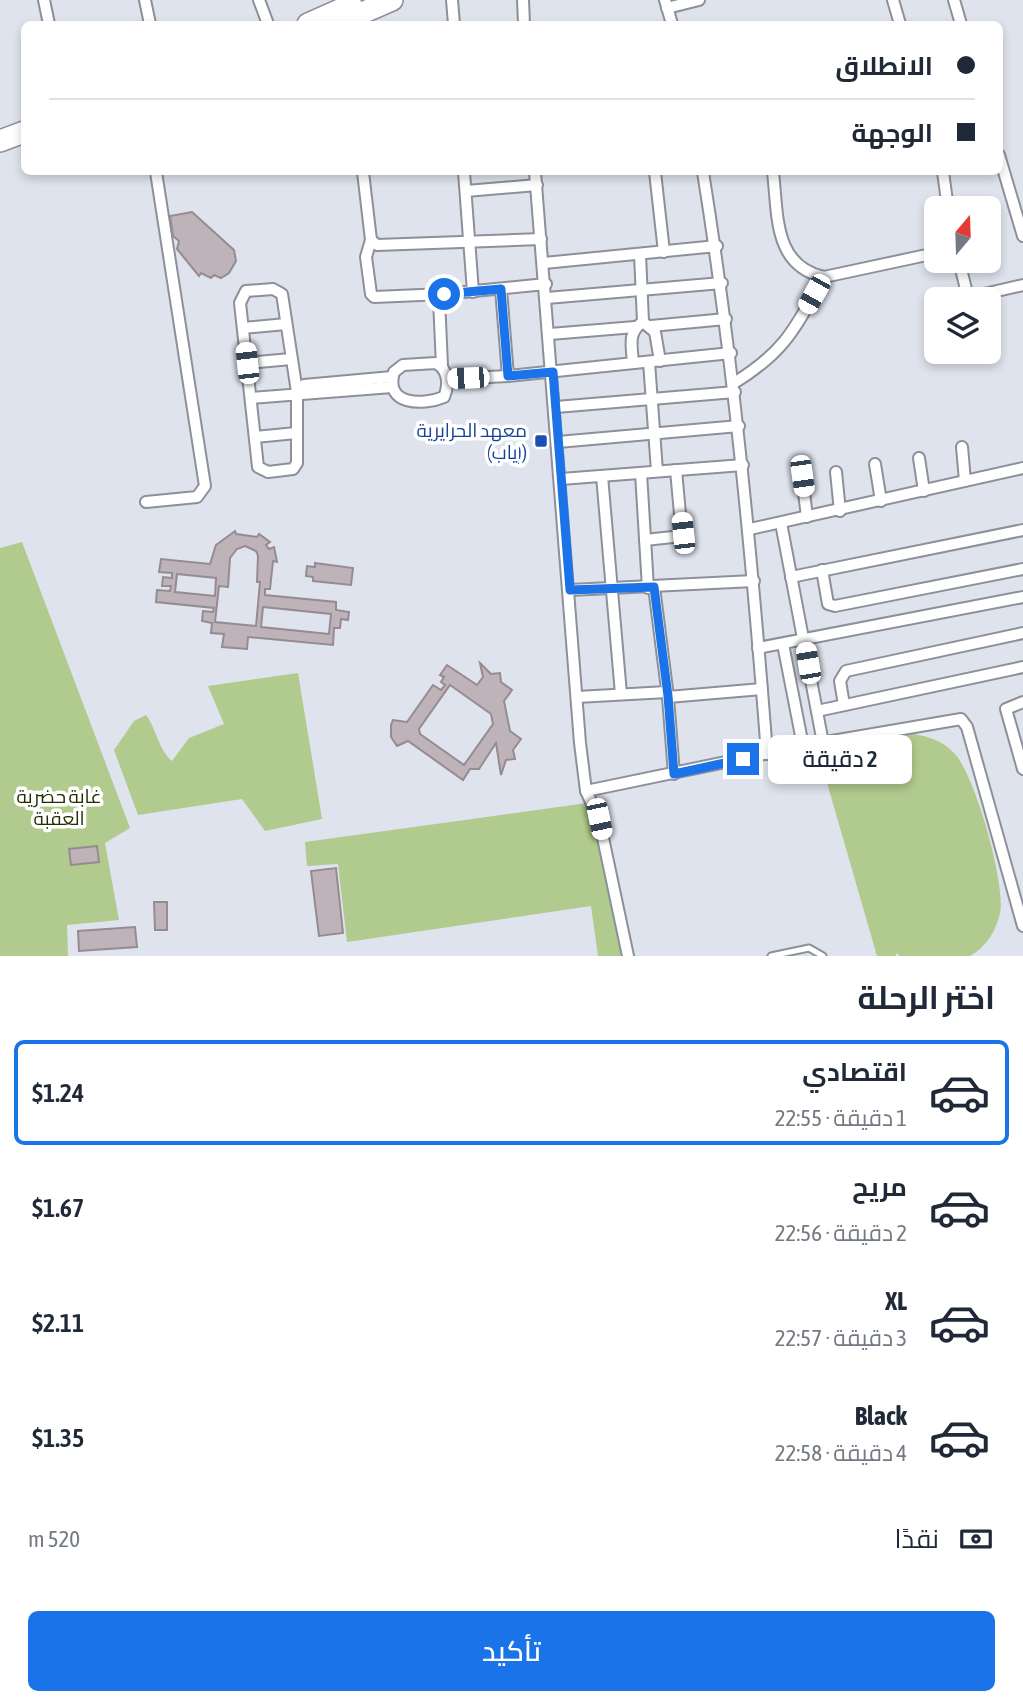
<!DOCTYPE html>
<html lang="ar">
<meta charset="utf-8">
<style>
body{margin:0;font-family:"Asap Condensed",Cairo,sans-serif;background:#f6f6f7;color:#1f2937;direction:rtl;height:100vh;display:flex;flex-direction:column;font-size:26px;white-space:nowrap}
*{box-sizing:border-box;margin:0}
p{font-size:23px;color:#747a83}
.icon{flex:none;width:38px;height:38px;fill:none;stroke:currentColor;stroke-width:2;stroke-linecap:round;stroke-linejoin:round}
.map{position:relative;height:956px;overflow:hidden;direction:ltr}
.drawer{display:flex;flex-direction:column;background:#fff;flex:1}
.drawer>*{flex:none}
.hud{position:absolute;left:21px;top:21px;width:982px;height:154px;border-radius:10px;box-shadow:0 4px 10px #0003;direction:rtl;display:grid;align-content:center;height:154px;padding:0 28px;background:#fff}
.needle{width:46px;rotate:19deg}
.fabs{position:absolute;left:924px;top:196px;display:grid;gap:14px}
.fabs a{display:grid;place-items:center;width:77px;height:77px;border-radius:10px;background:#fff;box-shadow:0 4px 10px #0003;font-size:35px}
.end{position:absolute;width:32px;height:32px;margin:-16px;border:9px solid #1a73e8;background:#fff;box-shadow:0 0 0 4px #fff}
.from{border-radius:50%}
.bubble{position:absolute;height:49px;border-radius:10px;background:#fff;box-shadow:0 4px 10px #0003;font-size:23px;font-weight:600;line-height:49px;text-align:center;direction:rtl}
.car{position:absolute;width:21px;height:42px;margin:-21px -10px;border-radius:9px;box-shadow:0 0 5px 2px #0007;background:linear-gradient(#fff 24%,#345 0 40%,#fff 0 76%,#345 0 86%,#fff 0)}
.hud b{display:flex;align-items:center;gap:24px;height:66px;font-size:26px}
.hud b+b{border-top:2px solid #e0e1e3}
.hud i{width:18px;height:18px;background:#1f2937}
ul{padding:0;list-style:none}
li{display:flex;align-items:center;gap:21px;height:105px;margin:0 14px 10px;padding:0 14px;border:4px solid transparent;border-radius:10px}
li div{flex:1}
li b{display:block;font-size:26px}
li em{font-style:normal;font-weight:600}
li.current{border-color:#1a73e8}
li>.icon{width:63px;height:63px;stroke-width:1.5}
h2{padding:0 28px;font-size:32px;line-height:84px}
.pay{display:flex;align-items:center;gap:18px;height:77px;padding:0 28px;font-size:26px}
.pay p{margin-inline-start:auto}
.action{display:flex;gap:14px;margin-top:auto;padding:14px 28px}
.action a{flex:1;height:80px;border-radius:10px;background:#1a73e8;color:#fff;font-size:28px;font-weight:600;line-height:80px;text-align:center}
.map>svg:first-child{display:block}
.green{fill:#b1ca8d}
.building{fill:#bdb3b9;stroke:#958b91;stroke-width:2;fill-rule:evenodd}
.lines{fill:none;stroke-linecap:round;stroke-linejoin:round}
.lane-casing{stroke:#8d9099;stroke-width:9}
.street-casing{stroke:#8d9099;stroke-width:14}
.highway-casing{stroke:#8d9099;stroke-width:24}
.lane{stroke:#fff;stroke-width:5}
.street{stroke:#fff;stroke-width:10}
.highway{stroke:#fff;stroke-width:21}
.route{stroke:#1a73e8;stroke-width:9}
.transit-dot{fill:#1a4fb4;stroke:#fff;stroke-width:2.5}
.labels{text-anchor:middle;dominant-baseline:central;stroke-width:7;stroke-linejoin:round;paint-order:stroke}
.transit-label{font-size:19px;fill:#164399;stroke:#fff;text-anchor:end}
.park-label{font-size:19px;fill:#212f01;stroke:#fff}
</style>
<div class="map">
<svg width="1023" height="956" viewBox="0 0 1023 956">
<rect width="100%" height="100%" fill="#dfe3ed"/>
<!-- green -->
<g class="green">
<path d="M 22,542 L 130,828 L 105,843 L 119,920 L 67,925 L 68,956 L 0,956 L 0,548 Z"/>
<path d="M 298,673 L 322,819 L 265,831 L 242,799 L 138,815 L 114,750 L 134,721 L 146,715 C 157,730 158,749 172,761 L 189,738 L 224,724 L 208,686 Z"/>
<path d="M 907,733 C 924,735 943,740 955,754 C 975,776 1006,884 1000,913 C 996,931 986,947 970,956 L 900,956 L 896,953 L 896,956 L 877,956 L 823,769 L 848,762 L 856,752 L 877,738 Z"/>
<path d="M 587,803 L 607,869 L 623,956 L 598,956 L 591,906 L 347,942 L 338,864 L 307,866 L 305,842 Z"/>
</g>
<!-- building -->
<g class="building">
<path d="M 192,212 L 234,250 L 236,261 L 229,273 L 221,278 L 214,275 L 211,278 L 201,273 L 199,276 L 177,249 L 179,241 L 173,236 L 170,216 Z"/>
<path d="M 235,531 L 236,534 L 257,537 L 259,534 L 270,542 L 266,545 L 269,549 L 274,547 L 277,562 L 273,561 L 270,589 L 265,589 L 265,595 L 336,602 L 336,610 L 349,612 L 348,620 L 341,619 L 340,628 L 334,628 L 333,645 L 248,637 L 247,649 L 222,647 L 224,634 L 211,633 L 212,623 L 202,621 L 203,611 L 213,612 L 214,608 L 156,602 L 157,590 L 170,591 L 171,586 L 162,586 L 163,577 L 172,578 L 172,573 L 159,572 L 161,559 L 210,564 L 216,545 ZM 245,546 L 256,551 L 258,556 L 257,582 L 260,582 L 256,626 L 215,622 L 219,586 L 228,587 L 230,558 L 237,549 ZM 177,574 L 216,578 L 215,596 L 175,592 ZM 263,607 L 331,614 L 329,634 L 261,627 Z"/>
<path d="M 315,563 L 353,568 L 351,585 L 313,581 L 313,577 L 306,576 L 307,566 L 315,567 Z"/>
<path d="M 480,663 L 491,674 L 500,673 L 501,682 L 512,690 L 504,701 L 510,731 L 521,739 L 513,750 L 515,759 L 506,760 L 501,775 L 496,743 L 479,769 L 470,769 L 463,780 L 408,741 L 397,746 L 391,737 L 391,725 L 393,720 L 407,722 L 433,685 L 441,690 L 445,685 L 441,682 L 444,677 L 440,675 L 447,665 L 477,685 L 483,677 ZM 450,685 L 491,714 L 493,724 L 464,765 L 420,734 L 419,729 Z"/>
<path d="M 97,846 L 99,862 L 71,865 L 69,849 Z"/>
<path d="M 336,868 L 343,933 L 319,936 L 311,871 Z"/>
<path d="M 154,902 L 167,902 L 167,930 L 155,930 Z"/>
<path d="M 135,927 L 137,947 L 79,951 L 78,931 Z"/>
</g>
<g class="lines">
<!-- lane casing -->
<g class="lane-casing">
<path id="lane" d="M 771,956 L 809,948 L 823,956"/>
</g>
<!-- street casing -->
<g class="street-casing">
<g id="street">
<path d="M 44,0 L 49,24"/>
<path d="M 145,0 L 150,24"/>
<path d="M 259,0 L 268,24"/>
<path d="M 452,0 L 454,24"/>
<path d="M 523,0 L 524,24"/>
<path d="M 665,0 L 672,24"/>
<path d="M 893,0 L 900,24"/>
<path d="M 954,0 L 961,24"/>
<path d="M 667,8 L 699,0"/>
<path d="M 999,155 L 1023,236"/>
<path d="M 363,172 L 371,240 L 377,245 L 541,239"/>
<path d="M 464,172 L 473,292"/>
<path d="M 535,172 L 580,743 L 586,791 L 599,819 L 628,956"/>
<path d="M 655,172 L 664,252"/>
<path d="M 703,172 C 734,365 752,559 767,754"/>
<path d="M 773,172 C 778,214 773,266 824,277 L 936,253"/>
<path d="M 943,172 L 948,208"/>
<path d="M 466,191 L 537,185"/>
<path d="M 371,240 L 366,257 L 371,294 L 374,297 L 444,294"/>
<path d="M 640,254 L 643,322"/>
<path d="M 959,261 L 967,293 L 971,297 L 1023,285"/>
<path d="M 544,263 L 717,246"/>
<path d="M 273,289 L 282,294 L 297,392 L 297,463 L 293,469 L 268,472 L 258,467 L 240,303 L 246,291 Z"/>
<path d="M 501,289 L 508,376"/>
<path d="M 547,298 L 722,283"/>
<path d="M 651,326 L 726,319"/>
<path d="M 243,328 L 286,324"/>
<path d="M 550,334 L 635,327"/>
<path d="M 649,362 L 657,471"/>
<path d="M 247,363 L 291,359"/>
<path d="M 436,363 C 449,370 449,385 444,397 C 422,406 384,405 394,372 L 403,365 Z"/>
<path d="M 633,363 C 632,347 627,332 643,322 L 655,332 L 660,361"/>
<path d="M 442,366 L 439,299 L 444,294 L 546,284"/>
<path d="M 448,379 L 508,376 L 731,353"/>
<path d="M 734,383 C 786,351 795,328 824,277"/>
<path d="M 304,385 L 392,377"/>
<path d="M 251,398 L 392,387"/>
<path d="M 556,407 L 735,392"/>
<path d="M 255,437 L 296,433"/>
<path d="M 558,442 L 739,426"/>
<path d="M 962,447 L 965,481"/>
<path d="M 919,458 L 924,491"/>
<path d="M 875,464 L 881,501"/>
<path d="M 836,472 L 840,511"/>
<path d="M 641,473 L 648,588"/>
<path d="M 602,476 L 621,694"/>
<path d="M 802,476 L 807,517"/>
<path d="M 561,479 L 743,465"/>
<path d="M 146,502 L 197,497 L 205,486 L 156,172"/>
<path d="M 781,523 L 823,743"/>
<path d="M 750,529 L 1023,468"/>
<path d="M 645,540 L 682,536 L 676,470"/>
<path d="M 822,570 L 828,604 L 835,606 L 1023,569"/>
<path d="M 791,577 L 1023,530"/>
<path d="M 654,587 L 668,697 L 674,774"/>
<path d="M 570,590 L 754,581"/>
<path d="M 783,644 L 803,746"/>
<path d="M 758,648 L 1023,597"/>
<path d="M 577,697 L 667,692"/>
<path d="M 668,697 L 762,689"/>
<path d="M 1023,702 L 1006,709 L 1023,769"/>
<path d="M 844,705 L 840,681 L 846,671 L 1023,633"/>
<path d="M 817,711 L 1023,667"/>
<path d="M 586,791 L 803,746 L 961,719 L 967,727 L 1023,926"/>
</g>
</g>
<!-- highway casing -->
<g class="highway-casing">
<g id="highway">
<path d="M 308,24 L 351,5"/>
<path d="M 337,24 L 392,0"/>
<path d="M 0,141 L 24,132"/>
</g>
</g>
<!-- lane -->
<use href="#lane" class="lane"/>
<!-- street -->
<use href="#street" class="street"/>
<!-- highway -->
<use href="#highway" class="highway"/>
</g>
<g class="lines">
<!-- route -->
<path class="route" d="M 444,294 L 501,289 L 508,376 L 553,372 L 570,590 L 654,587 L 668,696 L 674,774 L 743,759"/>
</g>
<!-- markers -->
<rect class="transit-dot" x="534" y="434" width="14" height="14" rx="3.5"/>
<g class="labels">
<!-- transit labels -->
<g class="transit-label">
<text x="527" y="430">معهد الحرايرية<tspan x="527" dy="22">(إياب)</tspan></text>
</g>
<!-- park labels -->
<g class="park-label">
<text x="59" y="796">غابة حضرية<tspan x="59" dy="22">العقبة</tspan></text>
</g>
</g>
</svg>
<div class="fabs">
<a><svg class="needle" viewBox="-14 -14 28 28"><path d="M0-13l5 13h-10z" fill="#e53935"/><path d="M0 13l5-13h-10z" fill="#747a83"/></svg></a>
<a><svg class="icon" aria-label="layers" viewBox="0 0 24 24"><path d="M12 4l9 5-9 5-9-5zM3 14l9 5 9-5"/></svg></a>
</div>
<i class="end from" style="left:444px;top:294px"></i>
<i class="end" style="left:743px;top:759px"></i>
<div class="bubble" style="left:768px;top:735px;width:144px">2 دقيقة</div>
<i class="car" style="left:814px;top:294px;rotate:209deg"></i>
<i class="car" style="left:247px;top:363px;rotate:354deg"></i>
<i class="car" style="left:468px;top:378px;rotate:268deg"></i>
<i class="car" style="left:802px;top:476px;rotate:172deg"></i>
<i class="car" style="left:683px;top:533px;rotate:354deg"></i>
<i class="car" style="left:808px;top:663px;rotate:350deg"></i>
<i class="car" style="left:599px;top:819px;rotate:168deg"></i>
<div class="hud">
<b><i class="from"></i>الانطلاق</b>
<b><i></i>الوجهة</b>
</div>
</div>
<section class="drawer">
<h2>اختر الرحلة</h2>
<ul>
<li class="current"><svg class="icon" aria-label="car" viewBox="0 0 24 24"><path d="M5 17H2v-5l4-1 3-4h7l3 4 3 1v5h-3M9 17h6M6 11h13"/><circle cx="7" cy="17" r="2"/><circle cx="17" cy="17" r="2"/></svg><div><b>اقتصادي</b><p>1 دقيقة · 22:55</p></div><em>$1.24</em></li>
<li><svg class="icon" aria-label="car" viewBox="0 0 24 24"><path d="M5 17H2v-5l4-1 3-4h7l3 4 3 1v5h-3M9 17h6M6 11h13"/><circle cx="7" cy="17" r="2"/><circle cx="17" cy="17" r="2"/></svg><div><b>مريح</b><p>2 دقيقة · 22:56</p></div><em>$1.67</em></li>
<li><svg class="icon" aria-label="car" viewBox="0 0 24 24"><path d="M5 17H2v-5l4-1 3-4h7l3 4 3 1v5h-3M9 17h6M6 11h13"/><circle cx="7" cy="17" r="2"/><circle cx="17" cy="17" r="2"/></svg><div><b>XL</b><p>3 دقيقة · 22:57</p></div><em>$2.11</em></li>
<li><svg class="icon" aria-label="car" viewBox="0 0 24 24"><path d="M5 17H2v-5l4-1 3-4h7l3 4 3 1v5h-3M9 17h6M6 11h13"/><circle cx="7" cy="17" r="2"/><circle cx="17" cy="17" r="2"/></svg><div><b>Black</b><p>4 دقيقة · 22:58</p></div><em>$1.35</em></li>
</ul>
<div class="pay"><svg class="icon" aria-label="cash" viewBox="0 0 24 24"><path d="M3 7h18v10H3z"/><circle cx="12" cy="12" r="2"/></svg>نقدًا<p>520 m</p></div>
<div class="action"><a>تأكيد</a></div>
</section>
